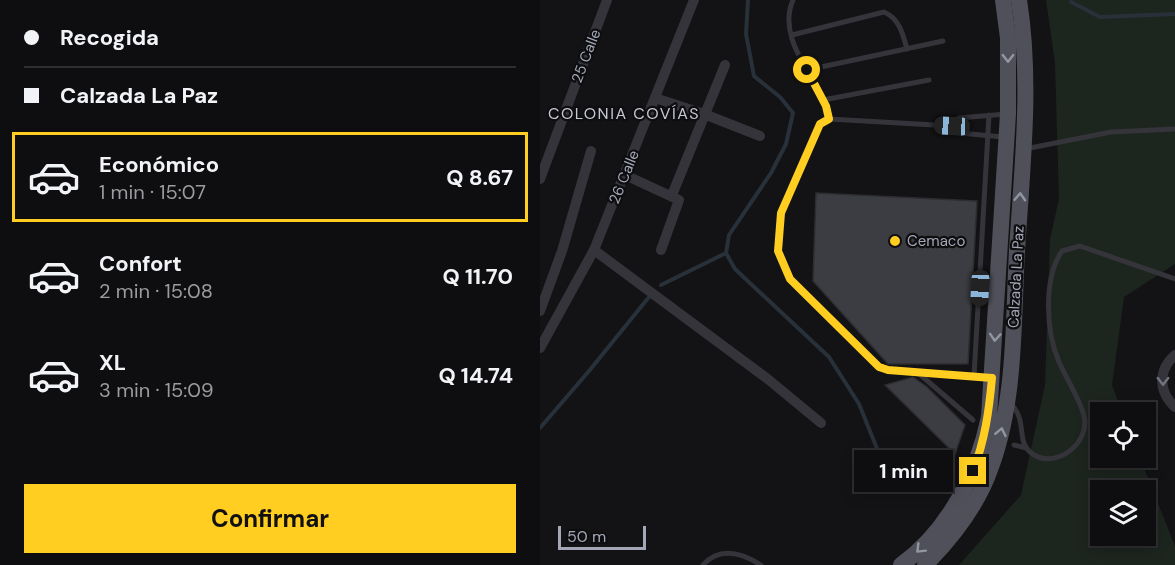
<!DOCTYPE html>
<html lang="es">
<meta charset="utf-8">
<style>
body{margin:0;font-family:"DM Sans",sans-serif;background:#171719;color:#f1f3f6;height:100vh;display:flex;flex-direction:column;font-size:22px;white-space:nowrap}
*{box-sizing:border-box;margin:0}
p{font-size:20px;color:#9b9c9f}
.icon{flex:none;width:33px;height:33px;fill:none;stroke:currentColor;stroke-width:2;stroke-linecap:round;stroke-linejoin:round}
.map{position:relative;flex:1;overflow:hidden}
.details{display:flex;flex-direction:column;background:#0e0e10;width:540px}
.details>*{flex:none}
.top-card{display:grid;align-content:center;height:132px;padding:0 24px;background:#0e0e10}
.tools{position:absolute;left:550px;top:402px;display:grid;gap:12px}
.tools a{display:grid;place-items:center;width:66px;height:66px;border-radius:0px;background:#0e0e10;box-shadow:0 3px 15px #0003,0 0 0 2px #2e2e30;font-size:30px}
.scale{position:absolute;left:18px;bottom:15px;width:88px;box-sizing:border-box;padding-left:6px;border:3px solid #a3a7b6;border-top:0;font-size:16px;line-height:21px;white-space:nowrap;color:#a3a7b6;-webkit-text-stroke:4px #0e0e10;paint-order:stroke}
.end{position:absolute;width:27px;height:27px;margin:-14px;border:8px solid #ffce21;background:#111;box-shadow:0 0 0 3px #111}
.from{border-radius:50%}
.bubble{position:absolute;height:42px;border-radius:0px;background:#0e0e10;box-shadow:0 3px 15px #0003,0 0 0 2px #2e2e30;font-size:20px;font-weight:700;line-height:42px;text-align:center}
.car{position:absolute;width:18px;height:36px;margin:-18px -9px;border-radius:8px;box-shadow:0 0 4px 2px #0007;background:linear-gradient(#222 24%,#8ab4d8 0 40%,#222 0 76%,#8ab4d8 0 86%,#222 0)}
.top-card b{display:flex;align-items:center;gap:21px;height:57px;font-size:22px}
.top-card b+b{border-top:2px solid #2e2e30}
.top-card i{width:15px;height:15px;background:#f1f3f6}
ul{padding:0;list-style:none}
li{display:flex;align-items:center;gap:18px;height:90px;margin:0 12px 9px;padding:0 12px;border:3px solid transparent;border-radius:0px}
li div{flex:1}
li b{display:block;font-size:22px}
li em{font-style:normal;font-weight:700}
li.current{border-color:#ffce21}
li>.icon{width:54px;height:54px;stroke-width:1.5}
.primary-button{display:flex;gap:12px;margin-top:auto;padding:12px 24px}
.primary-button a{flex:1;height:69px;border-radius:0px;background:#ffce21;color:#111;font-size:24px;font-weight:700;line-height:69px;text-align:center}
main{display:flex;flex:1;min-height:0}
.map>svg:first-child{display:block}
.green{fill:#1d251f;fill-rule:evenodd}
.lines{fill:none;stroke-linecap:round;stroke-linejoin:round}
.stream{stroke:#283039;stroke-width:4}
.building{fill:#3c3d42;stroke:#2d2d31;stroke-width:1.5}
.service{stroke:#34343a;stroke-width:5}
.minor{stroke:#34343a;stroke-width:10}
.primary{stroke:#4f5059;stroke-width:16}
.oneway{stroke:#9296a3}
.oneway2{stroke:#71737e}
.route{stroke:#ffce21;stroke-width:8}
.poi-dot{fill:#ffce21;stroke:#0e0e10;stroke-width:2}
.labels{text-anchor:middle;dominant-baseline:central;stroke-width:4.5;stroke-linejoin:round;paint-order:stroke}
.street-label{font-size:15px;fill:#a3a7b6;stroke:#0e0e10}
.poi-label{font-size:15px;fill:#a3a7b6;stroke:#0e0e10;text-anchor:start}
.neighbourhood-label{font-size:16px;letter-spacing:1.5px;fill:#c5c7d2;stroke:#0e0e10}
</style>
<main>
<section class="details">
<div class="top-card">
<b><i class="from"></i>Recogida</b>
<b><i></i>Calzada La Paz</b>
</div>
<ul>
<li class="current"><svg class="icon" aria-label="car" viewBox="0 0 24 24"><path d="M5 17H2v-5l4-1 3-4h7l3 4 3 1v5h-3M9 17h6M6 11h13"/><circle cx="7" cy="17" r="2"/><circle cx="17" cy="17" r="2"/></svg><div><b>Económico</b><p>1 min · 15:07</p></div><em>Q 8.67</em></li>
<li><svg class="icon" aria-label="car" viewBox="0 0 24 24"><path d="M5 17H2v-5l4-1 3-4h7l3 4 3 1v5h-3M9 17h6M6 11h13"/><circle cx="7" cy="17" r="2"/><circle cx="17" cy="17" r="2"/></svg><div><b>Confort</b><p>2 min · 15:08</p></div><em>Q 11.70</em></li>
<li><svg class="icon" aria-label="car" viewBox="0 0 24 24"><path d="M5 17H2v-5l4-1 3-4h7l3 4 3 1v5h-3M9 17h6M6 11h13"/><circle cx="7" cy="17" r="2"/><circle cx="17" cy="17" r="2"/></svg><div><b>XL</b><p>3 min · 15:09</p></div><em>Q 14.74</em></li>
</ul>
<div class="primary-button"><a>Confirmar</a></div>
</section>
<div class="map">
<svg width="635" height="565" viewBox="0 0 635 565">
<rect width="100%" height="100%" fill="#131315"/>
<!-- green -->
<path class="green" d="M 506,0 L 635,0 L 635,264 L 584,297 L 572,385 L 582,412 L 561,412 L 561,458 L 600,458 L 635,546 L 635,565 L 419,565 L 481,495 L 505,385 L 510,239 L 519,199 L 515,63 ZM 561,490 L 606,490 L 606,536 L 561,536 Z"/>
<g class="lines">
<!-- stream -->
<g class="stream">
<path d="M 208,0 L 206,34 L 214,76 L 240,97 L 253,113 L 246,144 L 231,173 L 189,235 L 186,253 L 195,269 L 289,357 L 319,404 L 338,451 L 356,474"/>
<path d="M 531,2 L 560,17 L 635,14"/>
<path d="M 121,285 L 186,253"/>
<path d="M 0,428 L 49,371 L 109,297"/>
</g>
</g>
<!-- building -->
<g class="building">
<path d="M 276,193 L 437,201 L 428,364 L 348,364 L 273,281 Z"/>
<path d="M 373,377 L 387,387 L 425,425 L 415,454 L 345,385 Z"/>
</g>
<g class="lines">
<!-- service -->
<g class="service">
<path d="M 253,0 C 235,41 281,81 289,119"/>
<path d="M 252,35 L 344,12 C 359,18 363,34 367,49"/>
<path d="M 267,70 L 403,41"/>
<path d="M 283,100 L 389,80"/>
<path d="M 412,126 L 419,118 L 466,114"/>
<path d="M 485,149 L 571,132 L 635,129"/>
<path d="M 377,372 L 433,420"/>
<path d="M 434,376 L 449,115"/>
<path d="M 448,378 L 348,370 L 338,367 L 250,279 L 238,251 L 241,213 L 280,124 L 289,119 L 412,126 L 420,133 L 463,137"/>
<path d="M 470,403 C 488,420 476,440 490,452 C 513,472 551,444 544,416 C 541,401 526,378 519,362 C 506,332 503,279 522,251 L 540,246 L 635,279"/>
<path d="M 474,445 L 486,448"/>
<path d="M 163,565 C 180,546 202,553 221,565"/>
</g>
<!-- minor -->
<g class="minor">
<path d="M 115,98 L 164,114 L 220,136"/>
<path d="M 85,175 L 139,200 L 121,250"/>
<path d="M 0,179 L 67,0"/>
<path d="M 132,195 L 185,65"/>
<path d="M 54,250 L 229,380 L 281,423"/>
<path d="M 0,311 L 22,251 L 51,151"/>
<path d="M 0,348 L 54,250 L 154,0"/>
<path d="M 635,355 C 618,370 618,391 635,407"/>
</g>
<!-- primary -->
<g class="primary">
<path d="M 361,565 C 409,530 437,474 449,417 L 468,114 L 468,38 L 463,0"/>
<path d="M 385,565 C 413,537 438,505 451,467 C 476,399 473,323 477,251 C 482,168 492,82 479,0"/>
</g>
</g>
<!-- one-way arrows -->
<defs><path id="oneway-chevron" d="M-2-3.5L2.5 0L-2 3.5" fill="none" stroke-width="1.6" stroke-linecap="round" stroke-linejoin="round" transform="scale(1.5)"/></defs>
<g class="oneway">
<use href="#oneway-chevron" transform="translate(468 58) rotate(90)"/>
<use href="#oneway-chevron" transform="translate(480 197) rotate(-87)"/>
<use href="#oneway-chevron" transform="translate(455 337) rotate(94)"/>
<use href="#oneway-chevron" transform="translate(461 432) rotate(-78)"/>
<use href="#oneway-chevron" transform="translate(380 549) rotate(135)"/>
</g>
<use class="oneway2" href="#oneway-chevron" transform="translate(623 381) rotate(90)"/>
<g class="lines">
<!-- route -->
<path class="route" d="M 267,70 L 286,106 L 289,119 L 280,124 L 241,213 L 238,251 L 250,279 L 339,367 L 348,370 L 452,378 C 449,411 445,440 433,471"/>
</g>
<!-- markers -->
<circle class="poi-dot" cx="355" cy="241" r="6"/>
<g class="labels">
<!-- street labels -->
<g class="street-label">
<text transform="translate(46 56) rotate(-69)">25 Calle</text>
<text transform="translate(84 177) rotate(-68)">26 Calle</text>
<text transform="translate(476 277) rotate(-87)">Calzada La Paz</text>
</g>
<!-- poi labels -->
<g class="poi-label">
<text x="367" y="241">Cemaco</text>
</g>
<!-- neighbourhood labels -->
<g class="neighbourhood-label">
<text x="84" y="113">COLONIA COVÍAS</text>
</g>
</g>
</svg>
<div class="tools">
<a><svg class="icon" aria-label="locate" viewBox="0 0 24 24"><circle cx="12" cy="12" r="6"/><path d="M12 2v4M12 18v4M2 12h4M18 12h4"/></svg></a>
<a><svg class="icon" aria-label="layers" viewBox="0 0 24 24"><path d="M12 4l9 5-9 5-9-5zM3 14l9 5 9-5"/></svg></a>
</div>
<div class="scale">50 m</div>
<i class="end from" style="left:267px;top:70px"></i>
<i class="end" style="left:433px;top:471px"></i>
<div class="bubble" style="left:314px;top:450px;width:99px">1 min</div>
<i class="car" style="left:412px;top:126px;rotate:273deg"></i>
<i class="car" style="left:440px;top:288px;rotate:183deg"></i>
</div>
</main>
